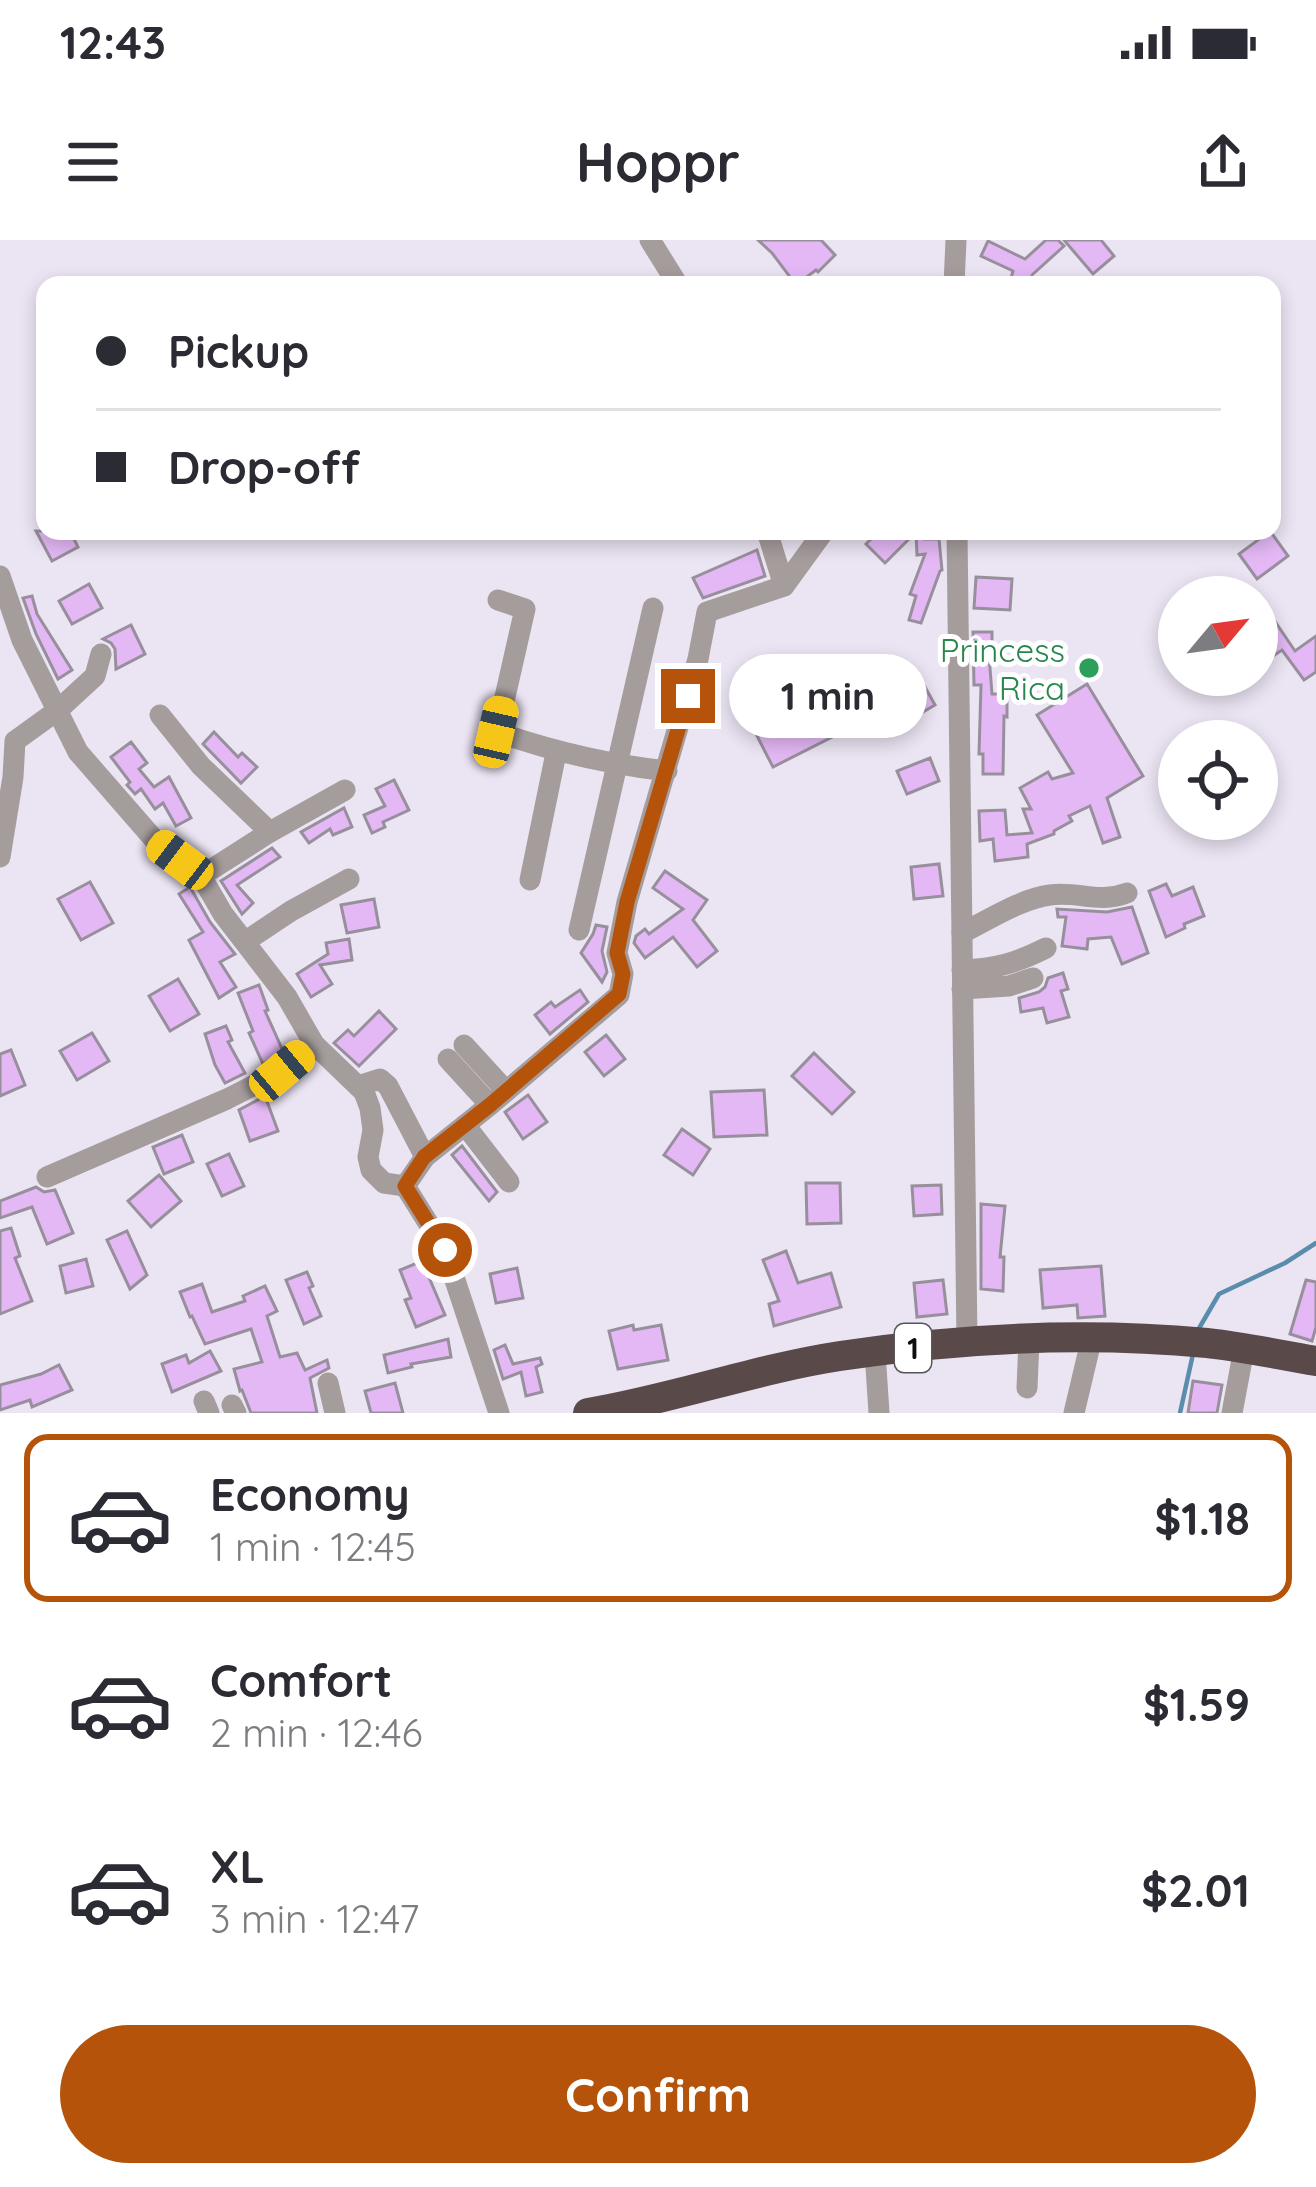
<!DOCTYPE html>
<meta charset="utf-8">
<style>
body{margin:0;font-family:Quicksand,sans-serif;background:#f7f7f7;color:#2b2b33;height:100vh;display:flex;flex-direction:column;font-size:45px;white-space:nowrap}
*{box-sizing:border-box;margin:0}
p{font-size:39px;color:#7c7c81}
.icon{flex:none;width:66px;height:66px;fill:none;stroke:currentColor;stroke-width:2;stroke-linecap:round;stroke-linejoin:round}
.map{position:relative;height:1173px;overflow:hidden}
.side{display:flex;flex-direction:column;background:#fff;flex:1}
.side>*{flex:none}
.guide{position:absolute;left:36px;top:36px;width:1245px;height:264px;border-radius:24px;box-shadow:0 6px 18px #0003;display:grid;align-content:center;height:264px;padding:0 60px;background:#fff}
.needle{width:78px;rotate:61deg}
.controls{position:absolute;left:1158px;top:336px;display:grid;gap:24px}
.controls a{display:grid;place-items:center;width:120px;height:120px;border-radius:50%;background:#fff;box-shadow:0 6px 18px #0003;font-size:60px}
.end{position:absolute;width:54px;height:54px;margin:-27px;border:15px solid #b45309;background:#fff;box-shadow:0 0 0 6px #fff}
.from{border-radius:50%}
.bubble{position:absolute;height:84px;border-radius:42px;background:#fff;box-shadow:0 6px 18px #0003;font-size:39px;font-weight:700;line-height:84px;text-align:center}
.car{position:absolute;width:36px;height:72px;margin:-36px -18px;border-radius:15px;box-shadow:0 0 9px 3px #0007;background:linear-gradient(#f5c518 24%,#345 0 40%,#f5c518 0 76%,#345 0 86%,#f5c518 0)}
.guide b{display:flex;align-items:center;gap:42px;height:114px;font-size:45px}
.guide b+b{border-top:3px solid #e1e1e2}
.guide i{width:30px;height:30px;background:#2b2b33}
ul{padding:21px 0 0;list-style:none}
li{display:flex;align-items:center;gap:36px;height:168px;margin:0 24px 18px;padding:0 36px;border:6px solid transparent;border-radius:24px}
li div{flex:1}
li b{display:block;font-size:45px}
li em{font-style:normal;font-weight:700}
li.current{border-color:#b45309}
li>.icon{width:108px;height:108px;stroke-width:1.5}
.button{display:flex;gap:24px;margin-top:auto;padding:24px 60px}
.button a{flex:1;height:138px;border-radius:72px;background:#b45309;color:#fff;font-size:48px;font-weight:700;line-height:138px;text-align:center}
.status{display:flex;justify-content:space-between;align-items:center;height:84px;padding:0 60px;background:#fff;direction:ltr}
.status svg{height:33px;fill:currentColor}
header{display:flex;justify-content:space-between;align-items:center;height:156px;padding:0 60px;background:#fff;font-size:54px;font-weight:700}
.map>svg:first-child{display:block}
.lines{fill:none;stroke-linecap:round;stroke-linejoin:round}
.stream{stroke:#5a8dac;stroke-width:4.5}
.building{fill:#e4b8f5;stroke:#988f9c;stroke-width:3}
.minor{stroke:#a59c9c;stroke-width:21}
.highway{stroke:#594949;stroke-width:30}
.route{stroke:#b45309;stroke-width:15}
.leisure-dot{fill:#2e9e5b;stroke:#fff;stroke-width:4.5}
.labels{text-anchor:middle;dominant-baseline:central;stroke-width:10;stroke-linejoin:round;paint-order:stroke}
.shield{fill:#fff;stroke:#585659;stroke-width:3}
.shield-label{font-size:30px;font-weight:bold;fill:#100d12}
.leisure-label{font-size:33px;fill:#27864d;stroke:#fff;text-anchor:end}
</style>
<div class="status"><b>12:43</b><svg viewBox="0 0 49 12"><path d="M0 12V9h3v3zM5 12V6h3v6zM10 12V3h3v9zM15 12V0h3v12zM26 1h20v11H26zM47 4h2v5h-2z"/></svg></div>
<header><svg class="icon" aria-label="menu" viewBox="0 0 24 24"><path d="M4 6h16M4 12h16M4 18h16"/></svg>Hoppr<svg class="icon" aria-label="share" viewBox="0 0 24 24"><path d="M12 15V3M7 8l5-5 5 5M5 13v7h14v-7"/></svg></header>
<div class="map">
<svg width="1316" height="1173" viewBox="0 0 1316 1173">
<rect width="100%" height="100%" fill="#ebe4f3"/>
<g class="lines">
<!-- stream -->
<g class="stream">
<path d="M 1198,1090 L 1219,1054 L 1285,1023 L 1316,1003"/>
<path d="M 1180,1173 L 1193,1114"/>
</g>
</g>
<!-- building -->
<g class="building">
<path d="M 758,0 L 821,0 L 835,15 L 818,32 L 816,30 L 796,45 L 772,13 Z"/>
<path d="M 1046,0 L 1058,0 L 1064,6 L 1032,35 L 1030,45 L 1009,45 L 1013,31 L 981,16 L 988,1 L 1025,19 Z"/>
<path d="M 1064,0 L 1101,0 L 1114,16 L 1093,34 Z"/>
<path d="M 36,291 L 70,291 L 78,307 L 52,321 Z"/>
<path d="M 879,291 L 917,291 L 924,299 L 939,299 L 942,330 L 940,331 L 921,383 L 909,380 L 916,356 L 910,354 L 925,314 L 917,315 L 916,292 L 885,323 L 866,304 Z"/>
<path d="M 1270,291 L 1288,316 L 1257,339 L 1239,314 Z"/>
<path d="M 757,310 L 765,336 L 703,358 L 693,338 Z"/>
<path d="M 976,337 L 1012,339 L 1010,370 L 974,368 Z"/>
<path d="M 89,344 L 102,368 L 72,384 L 59,361 Z"/>
<path d="M 32,356 L 37,374 L 72,430 L 58,439 L 36,394 L 23,358 Z"/>
<path d="M 1268,371 L 1295,411 L 1316,396 L 1316,432 L 1304,440 L 1282,410 L 1273,416 L 1257,392 L 1257,378 Z"/>
<path d="M 131,385 L 145,414 L 116,429 L 115,409 L 111,403 L 103,399 Z"/>
<path d="M 973,392 L 992,392 L 992,416 L 989,415 L 992,454 L 1007,454 L 1007,477 L 1004,476 L 1003,534 L 983,534 L 983,514 L 979,514 L 981,445 L 974,445 Z"/>
<path d="M 1087,444 L 1143,536 L 1107,558 L 1120,597 L 1103,603 L 1090,566 L 1069,576 L 1072,581 L 1054,591 L 1054,594 L 1027,604 L 1028,617 L 995,621 L 993,599 L 980,601 L 979,571 L 1005,570 L 1007,595 L 1032,593 L 1023,569 L 1031,569 L 1020,548 L 1048,532 L 1052,539 L 1073,533 L 1037,475 Z"/>
<path d="M 925,447 L 935,465 L 889,492 L 878,473 Z"/>
<path d="M 816,467 L 832,497 L 773,527 L 757,496 Z"/>
<path d="M 214,492 L 238,517 L 242,513 L 257,527 L 241,543 L 203,504 Z"/>
<path d="M 131,502 L 147,523 L 139,529 L 154,547 L 169,537 L 191,578 L 176,586 L 163,563 L 155,569 L 141,549 L 135,554 L 127,545 L 130,542 L 111,517 Z"/>
<path d="M 930,518 L 939,541 L 907,554 L 897,531 Z"/>
<path d="M 394,540 L 409,570 L 383,582 L 385,587 L 372,593 L 364,575 L 385,566 L 376,549 Z"/>
<path d="M 344,568 L 352,587 L 333,595 L 330,589 L 309,603 L 301,592 Z"/>
<path d="M 272,608 L 280,617 L 237,645 L 253,663 L 242,674 L 221,641 Z"/>
<path d="M 939,624 L 943,656 L 914,659 L 911,627 Z"/>
<path d="M 665,631 L 707,660 L 693,680 L 717,711 L 697,727 L 673,697 L 645,718 L 634,703 L 636,696 L 645,689 L 649,694 L 683,669 L 653,648 Z"/>
<path d="M 90,642 L 113,683 L 81,700 L 58,659 Z"/>
<path d="M 1166,644 L 1172,656 L 1193,647 L 1204,676 L 1184,684 L 1185,688 L 1166,697 L 1149,651 Z"/>
<path d="M 190,647 L 210,682 L 235,714 L 220,722 L 236,747 L 219,758 L 189,700 L 203,692 L 179,654 Z"/>
<path d="M 374,659 L 379,687 L 347,693 L 341,665 Z"/>
<path d="M 1132,667 L 1148,713 L 1122,724 L 1111,697 L 1088,699 L 1087,709 L 1062,706 L 1066,677 L 1058,677 L 1057,669 L 1107,672 Z"/>
<path d="M 596,685 L 607,687 L 602,711 L 607,732 L 602,742 L 581,713 L 593,694 Z"/>
<path d="M 349,699 L 352,720 L 320,725 L 332,744 L 311,757 L 297,734 L 328,714 L 326,703 Z"/>
<path d="M 1063,733 L 1068,749 L 1061,751 L 1069,777 L 1047,783 L 1043,768 L 1021,772 L 1019,758 L 1039,752 L 1045,747 L 1048,738 Z"/>
<path d="M 178,739 L 199,774 L 170,791 L 149,756 Z"/>
<path d="M 259,745 L 268,770 L 265,771 L 283,811 L 263,824 L 249,793 L 253,791 L 238,753 Z"/>
<path d="M 580,750 L 588,762 L 550,794 L 535,775 L 551,762 L 555,767 Z"/>
<path d="M 379,771 L 396,789 L 359,826 L 334,803 L 348,790 L 354,796 Z"/>
<path d="M 226,786 L 232,800 L 228,802 L 245,833 L 225,843 L 215,825 L 205,794 Z"/>
<path d="M 92,793 L 109,821 L 77,840 L 60,811 Z"/>
<path d="M 606,795 L 625,819 L 604,836 L 585,812 Z"/>
<path d="M 11,810 L 25,845 L 0,856 L 0,814 Z"/>
<path d="M 814,813 L 854,852 L 832,874 L 792,836 Z"/>
<path d="M 764,850 L 767,895 L 714,897 L 711,852 Z"/>
<path d="M 528,855 L 547,882 L 523,899 L 505,872 Z"/>
<path d="M 265,856 L 278,891 L 250,901 L 239,870 Z"/>
<path d="M 682,889 L 710,909 L 693,935 L 664,915 Z"/>
<path d="M 182,895 L 193,922 L 164,934 L 153,907 Z"/>
<path d="M 462,906 L 497,952 L 489,961 L 452,915 Z"/>
<path d="M 229,914 L 244,946 L 222,956 L 207,924 Z"/>
<path d="M 159,935 L 181,961 L 151,987 L 128,961 Z"/>
<path d="M 806,943 L 840,943 L 841,983 L 807,984 Z"/>
<path d="M 941,945 L 942,974 L 914,976 L 912,946 Z"/>
<path d="M 36,947 L 44,952 L 55,950 L 73,993 L 47,1004 L 32,967 L 0,978 L 0,961 Z"/>
<path d="M 981,964 L 1005,966 L 1000,1017 L 1004,1017 L 1003,1051 L 981,1049 Z"/>
<path d="M 11,988 L 20,1016 L 15,1018 L 32,1061 L 0,1074 L 0,991 Z"/>
<path d="M 127,991 L 147,1035 L 130,1049 L 107,1000 Z"/>
<path d="M 786,1011 L 798,1043 L 831,1033 L 841,1067 L 774,1086 L 769,1064 L 779,1061 L 763,1020 Z"/>
<path d="M 86,1019 L 93,1046 L 66,1053 L 60,1026 Z"/>
<path d="M 422,1021 L 445,1075 L 416,1087 L 405,1060 L 411,1058 L 400,1030 Z"/>
<path d="M 1101,1026 L 1105,1076 L 1078,1078 L 1077,1065 L 1043,1068 L 1040,1030 Z"/>
<path d="M 517,1028 L 523,1058 L 496,1063 L 490,1034 Z"/>
<path d="M 307,1032 L 313,1046 L 309,1048 L 321,1076 L 304,1084 L 286,1040 Z"/>
<path d="M 943,1040 L 947,1074 L 917,1077 L 914,1043 Z"/>
<path d="M 1306,1040 L 1316,1042 L 1316,1087 L 1312,1101 L 1290,1094 Z"/>
<path d="M 202,1044 L 212,1072 L 245,1061 L 243,1056 L 265,1046 L 277,1071 L 267,1076 L 280,1117 L 297,1113 L 305,1130 L 327,1120 L 329,1128 L 310,1138 L 317,1173 L 251,1173 L 242,1150 L 240,1151 L 234,1129 L 262,1122 L 251,1089 L 205,1104 L 192,1076 L 190,1077 L 180,1052 Z"/>
<path d="M 633,1085 L 634,1090 L 661,1085 L 668,1120 L 618,1129 L 609,1091 Z"/>
<path d="M 448,1099 L 451,1117 L 411,1124 L 412,1127 L 388,1133 L 384,1115 Z"/>
<path d="M 505,1105 L 513,1124 L 540,1118 L 542,1124 L 536,1127 L 542,1152 L 526,1156 L 521,1132 L 503,1139 L 494,1110 Z"/>
<path d="M 210,1111 L 221,1131 L 172,1152 L 162,1124 L 186,1115 L 189,1123 Z"/>
<path d="M 59,1125 L 72,1150 L 32,1167 L 30,1160 L 0,1170 L 0,1145 L 41,1134 Z"/>
<path d="M 1193,1141 L 1222,1145 L 1217,1173 L 1188,1173 Z"/>
<path d="M 395,1143 L 403,1173 L 371,1173 L 365,1151 Z"/>
</g>
<g class="lines">
<!-- minor -->
<g class="minor">
<path d="M 650,0 L 678,45"/>
<path d="M 954,45 L 956,0"/>
<path d="M 767,291 L 784,346"/>
<path d="M 957,291 L 967,1103"/>
<path d="M 0,336 L 22,400 L 78,512 L 159,605 L 201,636 L 223,674 L 287,757 L 314,804 L 364,852 L 370,868 L 373,890 L 368,917 L 371,930 L 384,943 L 405,946"/>
<path d="M 498,360 L 525,369 L 497,492 C 554,512 606,524 667,531"/>
<path d="M 160,475 L 201,526 L 270,592"/>
<path d="M 0,617 L 13,537 L 15,501 L 58,470 L 95,436 L 101,414"/>
<path d="M 201,636 L 270,592 L 345,550"/>
<path d="M 530,640 L 556,513"/>
<path d="M 579,690 L 653,368"/>
<path d="M 962,693 C 989,680 1020,659 1050,655 C 1079,651 1098,664 1127,653"/>
<path d="M 246,701 L 291,671 L 349,639"/>
<path d="M 962,730 C 996,729 1016,723 1046,708"/>
<path d="M 962,749 L 1009,746 L 1033,738"/>
<path d="M 464,805 L 506,851"/>
<path d="M 448,819 L 490,865"/>
<path d="M 358,846 L 380,839 L 388,846 L 425,917"/>
<path d="M 465,885 L 509,942"/>
<path d="M 47,937 L 227,859 L 282,831 L 314,804"/>
<path d="M 875,1112 L 879,1173"/>
<path d="M 328,1143 L 335,1173"/>
<path d="M 1027,1148 L 1029,1100"/>
<path d="M 204,1161 L 209,1173"/>
<path d="M 232,1165 L 236,1173"/>
<path d="M 499,1173 L 445,1010 L 405,946 L 425,917 L 490,865 L 619,755 L 623,734 L 617,713 L 627,662 L 698,419 L 707,372 L 784,346 L 824,291"/>
<path d="M 1074,1173 L 1092,1097"/>
<path d="M 1232,1173 L 1244,1109"/>
</g>
<!-- highway -->
<path class="highway" d="M 588,1173 C 673,1159 755,1129 840,1116 C 960,1098 1086,1092 1207,1103 C 1244,1107 1280,1115 1316,1121"/>
</g>
<g class="lines">
<!-- route -->
<path class="route" d="M 445,1010 L 405,946 L 424,917 L 490,865 L 619,754 L 623,734 L 617,713 L 627,662 L 688,456"/>
</g>
<!-- markers -->
<circle class="leisure-dot" cx="1089" cy="428" r="12"/>
<g class="labels">
<!-- shield labels -->
<rect class="shield" x="895" y="1084" width="36" height="48" rx="9"/>
<g class="shield-label">
<text x="913" y="1108">1</text>
</g>
<!-- leisure labels -->
<g class="leisure-label">
<text x="1065" y="409">Princess<tspan x="1065" dy="38">Rica</tspan></text>
</g>
</g>
</svg>
<div class="controls">
<a><svg class="needle" viewBox="-14 -14 28 28"><path d="M0-13l5 13h-10z" fill="#e53935"/><path d="M0 13l5-13h-10z" fill="#7c7c81"/></svg></a>
<a><svg class="icon" aria-label="locate" viewBox="0 0 24 24"><circle cx="12" cy="12" r="6"/><path d="M12 2v4M12 18v4M2 12h4M18 12h4"/></svg></a>
</div>
<i class="end from" style="left:445px;top:1010px"></i>
<i class="end" style="left:688px;top:456px"></i>
<div class="bubble" style="left:729px;top:414px;width:198px">1 min</div>
<i class="car" style="left:496px;top:492px;rotate:13deg"></i>
<i class="car" style="left:180px;top:620px;rotate:307deg"></i>
<i class="car" style="left:282px;top:831px;rotate:50deg"></i>
<div class="guide">
<b><i class="from"></i>Pickup</b>
<b><i></i>Drop-off</b>
</div>
</div>
<section class="side">
<ul>
<li class="current"><svg class="icon" aria-label="car" viewBox="0 0 24 24"><path d="M5 17H2v-5l4-1 3-4h7l3 4 3 1v5h-3M9 17h6M6 11h13"/><circle cx="7" cy="17" r="2"/><circle cx="17" cy="17" r="2"/></svg><div><b>Economy</b><p>1 min · 12:45</p></div><em>$1.18</em></li>
<li><svg class="icon" aria-label="car" viewBox="0 0 24 24"><path d="M5 17H2v-5l4-1 3-4h7l3 4 3 1v5h-3M9 17h6M6 11h13"/><circle cx="7" cy="17" r="2"/><circle cx="17" cy="17" r="2"/></svg><div><b>Comfort</b><p>2 min · 12:46</p></div><em>$1.59</em></li>
<li><svg class="icon" aria-label="car" viewBox="0 0 24 24"><path d="M5 17H2v-5l4-1 3-4h7l3 4 3 1v5h-3M9 17h6M6 11h13"/><circle cx="7" cy="17" r="2"/><circle cx="17" cy="17" r="2"/></svg><div><b>XL</b><p>3 min · 12:47</p></div><em>$2.01</em></li>
</ul>
<div class="button"><a>Confirm</a></div>
</section>
